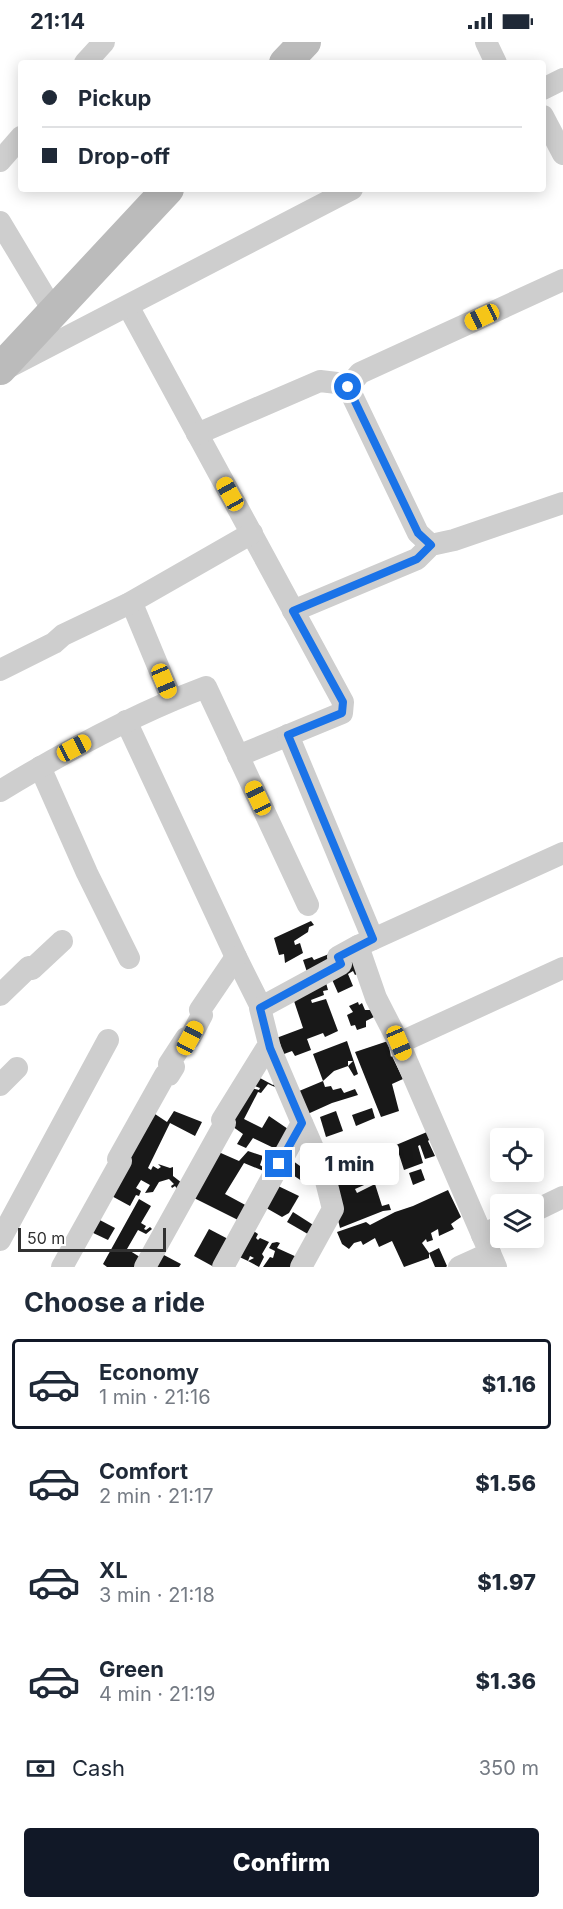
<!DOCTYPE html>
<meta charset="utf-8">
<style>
body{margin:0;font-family:Inter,sans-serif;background:#f6f6f7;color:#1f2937;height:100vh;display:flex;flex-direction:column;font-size:22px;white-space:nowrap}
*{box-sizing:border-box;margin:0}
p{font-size:20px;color:#747a83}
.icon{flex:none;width:33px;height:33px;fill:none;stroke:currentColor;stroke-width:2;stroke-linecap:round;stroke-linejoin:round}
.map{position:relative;height:1225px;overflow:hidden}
.drawer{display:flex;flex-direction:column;background:#fff;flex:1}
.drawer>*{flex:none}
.guide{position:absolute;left:18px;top:18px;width:528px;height:132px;border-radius:6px;box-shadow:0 3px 15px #0003;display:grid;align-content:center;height:132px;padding:0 24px;background:#fff}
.controls{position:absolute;left:490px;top:1086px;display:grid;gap:12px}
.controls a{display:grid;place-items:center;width:54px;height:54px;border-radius:6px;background:#fff;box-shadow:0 3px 15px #0003;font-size:30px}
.scale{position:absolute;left:18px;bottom:15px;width:148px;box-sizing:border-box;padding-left:6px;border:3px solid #313131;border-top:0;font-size:16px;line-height:21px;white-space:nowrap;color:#313131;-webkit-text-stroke:4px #fff;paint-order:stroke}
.end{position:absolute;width:27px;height:27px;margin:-14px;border:8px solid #1a73e8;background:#fff;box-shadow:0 0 0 3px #fff}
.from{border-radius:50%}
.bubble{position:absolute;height:42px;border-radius:6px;background:#fff;box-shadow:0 3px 15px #0003;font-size:20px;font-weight:800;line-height:42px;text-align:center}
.car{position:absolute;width:18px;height:36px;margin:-18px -9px;border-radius:8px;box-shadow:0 0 4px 2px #0007;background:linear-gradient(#f5c518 24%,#345 0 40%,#f5c518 0 76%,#345 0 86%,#f5c518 0)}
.guide b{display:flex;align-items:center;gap:21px;height:57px;font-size:22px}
.guide b+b{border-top:2px solid #e0e1e3}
.guide i{width:15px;height:15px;background:#1f2937}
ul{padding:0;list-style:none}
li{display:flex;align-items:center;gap:18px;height:90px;margin:0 12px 9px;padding:0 12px;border:3px solid transparent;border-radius:6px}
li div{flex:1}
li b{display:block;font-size:22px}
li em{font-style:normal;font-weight:800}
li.on{border-color:#111827}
li>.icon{width:54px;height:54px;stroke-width:1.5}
h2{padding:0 24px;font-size:27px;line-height:72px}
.pay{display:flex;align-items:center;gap:15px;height:66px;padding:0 24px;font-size:22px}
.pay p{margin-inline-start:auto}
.button{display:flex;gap:12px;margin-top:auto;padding:12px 24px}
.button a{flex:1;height:69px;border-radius:6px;background:#111827;color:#fff;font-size:24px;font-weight:800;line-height:69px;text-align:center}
.status{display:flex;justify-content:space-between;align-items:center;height:42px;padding:0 30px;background:#fff;direction:ltr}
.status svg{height:16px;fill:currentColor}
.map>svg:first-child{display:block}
.building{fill:#181818}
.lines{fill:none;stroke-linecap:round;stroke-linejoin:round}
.minor{stroke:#cecece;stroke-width:22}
.secondary{stroke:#bbb;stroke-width:32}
.route{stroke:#1a73e8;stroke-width:8}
</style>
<div class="status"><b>21:14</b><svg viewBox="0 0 49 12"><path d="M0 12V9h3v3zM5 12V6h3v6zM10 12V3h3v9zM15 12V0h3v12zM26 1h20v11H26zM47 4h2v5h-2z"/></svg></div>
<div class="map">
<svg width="563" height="1225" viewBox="0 0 563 1225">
<rect width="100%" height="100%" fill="#fff"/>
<!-- building -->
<g class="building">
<path d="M 311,879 L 314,883 L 309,885 L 308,890 L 294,899 L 295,903 L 300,901 L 303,911 L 285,921 L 284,912 L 279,913 L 274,896 Z"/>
<path d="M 355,911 L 363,929 L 355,933 L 353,929 L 348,932 L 353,944 L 338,951 L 330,933 Z"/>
<path d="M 329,912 L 332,920 L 308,933 L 303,918 L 312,915 L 314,918 Z"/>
<path d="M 325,937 L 328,948 L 323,949 L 324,953 L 311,958 L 312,961 L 326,957 L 338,989 L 325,995 L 323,991 L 307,997 L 311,1008 L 295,1014 L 292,1009 L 276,1015 L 271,998 L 303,986 L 292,953 Z"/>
<path d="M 358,960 L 359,963 L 362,961 L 365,968 L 372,968 L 374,975 L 366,979 L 366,985 L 357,988 L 355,983 L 351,984 L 347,973 L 353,970 L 349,964 Z"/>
<path d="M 347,999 L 358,1032 L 354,1034 L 348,1024 L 353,1019 L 348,1019 L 348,1024 L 334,1029 L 323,1039 L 313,1012 Z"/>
<path d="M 388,999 L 391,1015 L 392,1014 L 403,1037 L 392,1042 L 399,1069 L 381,1075 L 355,1010 Z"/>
<path d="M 260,1036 L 273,1043 L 275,1042 L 275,1045 L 268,1042 L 261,1051 L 258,1050 L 244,1077 L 262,1086 L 269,1074 L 288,1087 L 278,1108 L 253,1096 L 246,1106 L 237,1102 L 243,1092 L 229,1082 L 251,1046 L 259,1048 L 260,1046 L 247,1041 Z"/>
<path d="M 323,1039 L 325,1045 L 331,1044 L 333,1048 L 341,1046 L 344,1051 L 355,1047 L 358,1053 L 332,1061 L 301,1075 L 292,1052 Z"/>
<path d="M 372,1066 L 375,1076 L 356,1084 L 352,1073 Z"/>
<path d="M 174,1069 L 202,1080 L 195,1094 L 170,1081 L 148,1126 L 151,1128 L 153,1124 L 158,1127 L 161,1125 L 158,1122 L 170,1126 L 173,1125 L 173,1134 L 182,1141 L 178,1148 L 175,1144 L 172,1146 L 171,1144 L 174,1142 L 169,1137 L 159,1140 L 153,1150 L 145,1151 L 150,1143 L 141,1138 L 136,1146 L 141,1149 L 139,1154 L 136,1153 L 130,1164 L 108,1152 L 152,1070 L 167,1080 Z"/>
<path d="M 336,1069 L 343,1089 L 326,1095 L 320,1075 Z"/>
<path d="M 427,1090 L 430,1097 L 428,1099 L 435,1114 L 425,1117 L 420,1103 L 418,1104 L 423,1121 L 404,1128 L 396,1103 Z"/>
<path d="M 390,1107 L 398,1126 L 390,1129 L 382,1110 Z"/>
<path d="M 214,1108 L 239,1119 L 248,1109 L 263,1114 L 260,1123 L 266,1127 L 266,1130 L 244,1121 L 225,1152 L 249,1165 L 242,1180 L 188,1153 Z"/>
<path d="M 289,1116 L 311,1132 L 305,1141 L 282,1126 Z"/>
<path d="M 363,1116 L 371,1140 L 355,1147 L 357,1151 L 375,1142 L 382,1164 L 389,1162 L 391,1168 L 383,1169 L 340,1186 L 326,1130 Z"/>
<path d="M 421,1127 L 425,1138 L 413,1143 L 409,1131 Z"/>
<path d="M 274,1142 L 299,1154 L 289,1171 L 282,1175 L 261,1163 Z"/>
<path d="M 448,1148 L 461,1175 L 451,1182 L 454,1187 L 439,1194 L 438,1187 L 431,1191 L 433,1198 L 427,1200 L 426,1197 L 422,1201 L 429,1211 L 439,1206 L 447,1224 L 446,1225 L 435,1225 L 429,1211 L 429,1216 L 404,1225 L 392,1199 L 379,1205 L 375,1196 L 363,1203 L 361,1199 L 354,1201 L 349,1207 L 342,1202 L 337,1190 L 366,1180 L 370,1183 L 395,1170 L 413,1164 Z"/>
<path d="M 139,1157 L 151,1164 L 141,1181 L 146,1184 L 144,1187 L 146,1188 L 150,1185 L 152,1187 L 146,1192 L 138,1188 L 127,1207 L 143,1217 L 138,1225 L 107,1225 L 103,1222 Z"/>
<path d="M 293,1170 L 318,1186 L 313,1195 L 287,1180 Z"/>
<path d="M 96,1176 L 115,1186 L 108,1198 L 89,1189 Z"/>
<path d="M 249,1186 L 258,1192 L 256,1196 L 258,1198 L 260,1196 L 269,1200 L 262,1212 L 264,1215 L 259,1225 L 248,1219 L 254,1216 L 250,1214 L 248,1219 L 233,1212 Z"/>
<path d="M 209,1187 L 230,1198 L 214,1225 L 194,1214 Z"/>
<path d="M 277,1200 L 280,1201 L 277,1206 L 299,1216 L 293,1225 L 263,1225 L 270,1215 L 273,1216 L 275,1209 L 269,1206 L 272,1201 Z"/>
<path d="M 162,1212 L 181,1222 L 179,1225 L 154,1225 Z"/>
</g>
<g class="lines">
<!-- minor -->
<g class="minor">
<path d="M 486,0 L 496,21"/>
<path d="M 85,21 L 104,0"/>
<path d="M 543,47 L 563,37"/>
<path d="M 543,74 L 563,112"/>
<path d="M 0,119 L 21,95"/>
<path d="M 0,180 L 54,270"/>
<path d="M 128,264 L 343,660 L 342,671 L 238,714"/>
<path d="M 9,325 L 352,147"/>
<path d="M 348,345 L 360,331 L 563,238"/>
<path d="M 197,392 L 320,339 L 337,341 L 348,345 L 418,491 L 431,503"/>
<path d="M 128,562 L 133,564 L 172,658"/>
<path d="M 293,569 L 417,517 L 431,503 L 454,498 L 563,461"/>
<path d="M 0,628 L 54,601 L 63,593 L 128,562 L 252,491"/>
<path d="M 126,679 L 236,915 L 261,965"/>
<path d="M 288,693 L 373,897"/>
<path d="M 40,725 L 87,831 L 129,916"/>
<path d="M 0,749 C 66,709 134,672 206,645 L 308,863"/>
<path d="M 358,904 L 563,811"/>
<path d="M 0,953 L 29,925 L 32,927 L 62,899"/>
<path d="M 399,1001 L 563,926"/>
<path d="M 0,1043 L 17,1026"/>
<path d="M 534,1169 L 563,1155"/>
<path d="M 482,1193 L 501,1184"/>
<path d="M 0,1198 L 108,998"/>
<path d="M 62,1225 L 121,1119 L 118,1117 L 165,1033 L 169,1033 L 174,1025 L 169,1022 L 186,996 L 190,996 L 202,973 L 200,968 L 236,915"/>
<path d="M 145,1225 L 225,1081 L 222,1078 L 266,1007 L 270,1006 L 260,966 L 341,922 L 338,915 L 358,904 L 376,956 L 399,1001 L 496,1225"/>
<path d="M 223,1225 L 302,1081 L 270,1006"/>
<path d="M 301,1225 L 333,1167 L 324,1131 L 302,1081"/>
<path d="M 459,1225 L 490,1211"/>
</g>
<!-- secondary -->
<g class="secondary">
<path d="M 285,21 L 305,0"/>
<path d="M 0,327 L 168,147"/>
</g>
</g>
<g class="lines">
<!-- route -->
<path class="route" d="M 279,1122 L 302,1081 L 270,1006 L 260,966 L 341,922 L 338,915 L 373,897 L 288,693 L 342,671 L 343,660 L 293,569 L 417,517 L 431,503 L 418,491 L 348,345"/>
</g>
</svg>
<div class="controls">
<a><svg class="icon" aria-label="locate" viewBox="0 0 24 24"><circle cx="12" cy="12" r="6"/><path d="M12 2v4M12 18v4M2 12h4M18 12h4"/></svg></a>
<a><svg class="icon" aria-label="layers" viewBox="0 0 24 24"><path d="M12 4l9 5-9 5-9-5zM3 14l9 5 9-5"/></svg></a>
</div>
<div class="scale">50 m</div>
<i class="end from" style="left:348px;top:345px"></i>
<i class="end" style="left:279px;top:1122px"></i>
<div class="bubble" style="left:300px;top:1101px;width:99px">1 min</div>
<i class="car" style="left:482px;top:275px;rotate:245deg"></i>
<i class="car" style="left:230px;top:452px;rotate:331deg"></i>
<i class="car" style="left:164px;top:639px;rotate:157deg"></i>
<i class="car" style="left:74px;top:706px;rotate:62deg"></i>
<i class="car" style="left:258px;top:756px;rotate:335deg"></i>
<i class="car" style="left:190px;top:996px;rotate:28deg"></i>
<i class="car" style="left:399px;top:1001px;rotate:157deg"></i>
<div class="guide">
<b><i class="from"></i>Pickup</b>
<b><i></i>Drop-off</b>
</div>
</div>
<section class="drawer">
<h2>Choose a ride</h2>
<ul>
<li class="on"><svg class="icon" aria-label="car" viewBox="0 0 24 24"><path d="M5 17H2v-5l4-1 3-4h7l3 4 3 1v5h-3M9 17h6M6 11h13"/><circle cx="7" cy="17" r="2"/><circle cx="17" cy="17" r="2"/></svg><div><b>Economy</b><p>1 min · 21:16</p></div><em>$1.16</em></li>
<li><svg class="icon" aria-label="car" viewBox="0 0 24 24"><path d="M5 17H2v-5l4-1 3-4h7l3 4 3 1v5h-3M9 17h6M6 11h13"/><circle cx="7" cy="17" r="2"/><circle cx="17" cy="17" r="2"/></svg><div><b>Comfort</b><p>2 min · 21:17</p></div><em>$1.56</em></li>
<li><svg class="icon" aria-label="car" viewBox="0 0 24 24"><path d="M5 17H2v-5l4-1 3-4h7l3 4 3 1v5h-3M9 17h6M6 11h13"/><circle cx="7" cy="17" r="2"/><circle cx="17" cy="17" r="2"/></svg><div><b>XL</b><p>3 min · 21:18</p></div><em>$1.97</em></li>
<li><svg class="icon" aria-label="car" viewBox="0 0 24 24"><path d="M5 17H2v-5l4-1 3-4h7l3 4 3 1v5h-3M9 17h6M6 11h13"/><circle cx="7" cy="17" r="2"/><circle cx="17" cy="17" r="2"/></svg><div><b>Green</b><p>4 min · 21:19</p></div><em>$1.36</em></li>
</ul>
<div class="pay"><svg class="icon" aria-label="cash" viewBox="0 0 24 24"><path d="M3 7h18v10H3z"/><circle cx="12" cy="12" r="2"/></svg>Cash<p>350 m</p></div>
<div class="button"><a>Confirm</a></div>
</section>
